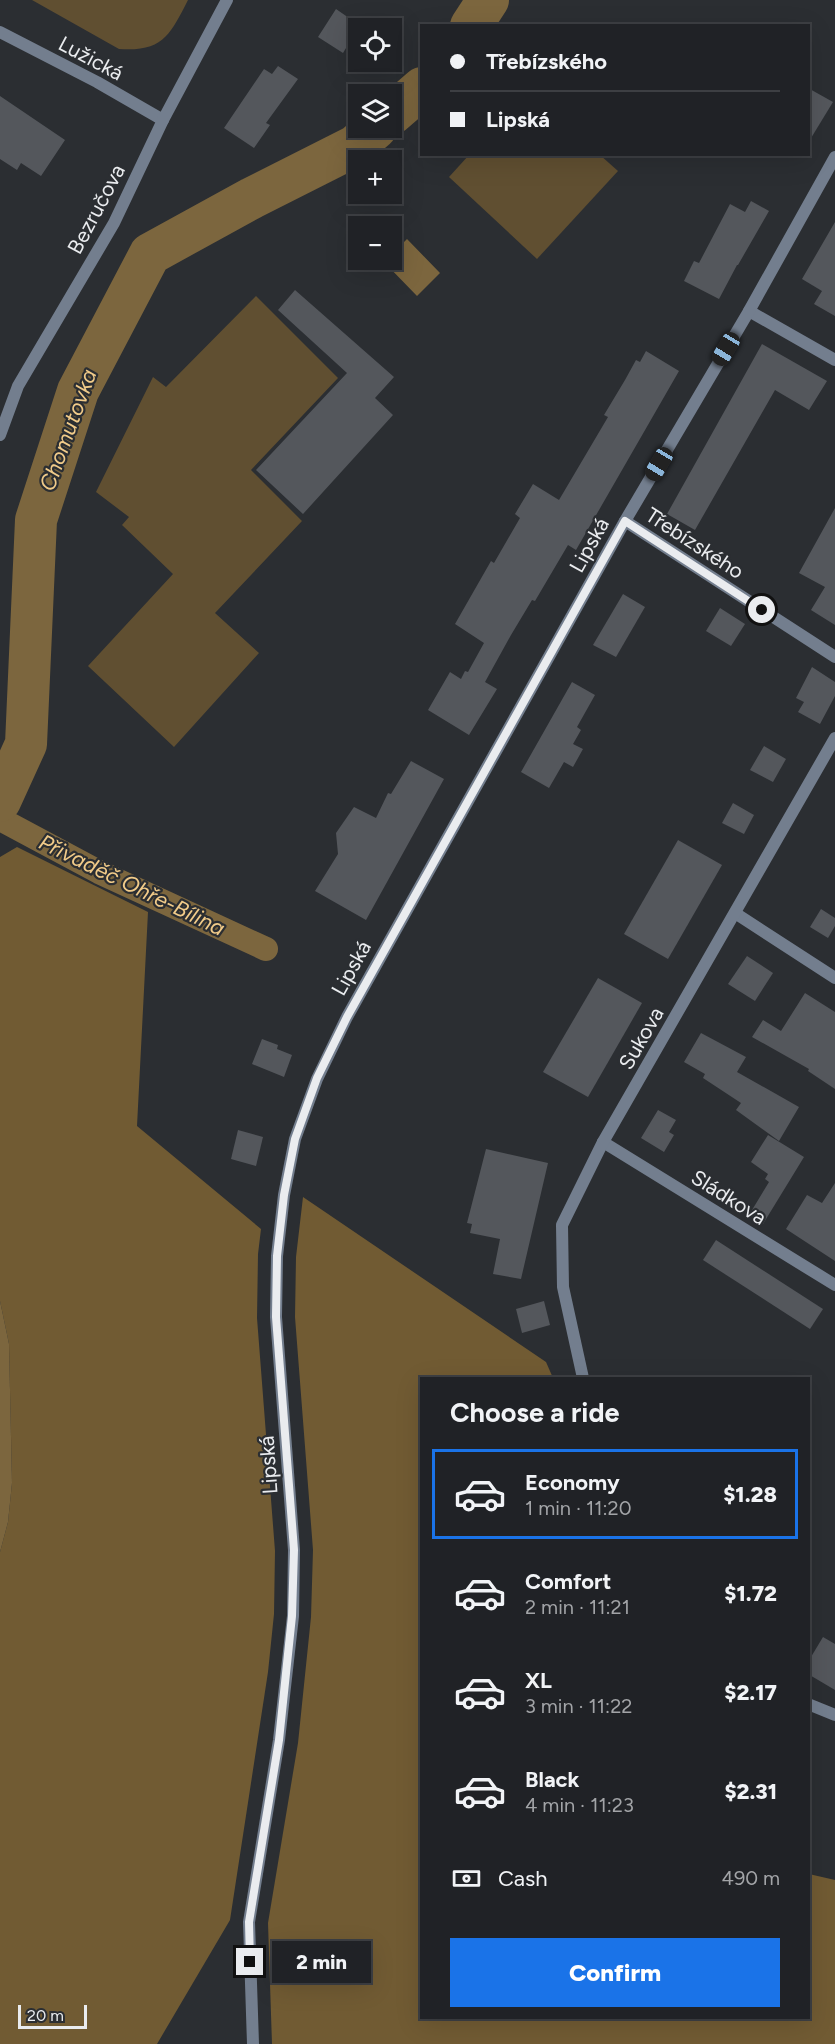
<!DOCTYPE html>
<meta charset="utf-8">
<style>
body{margin:0;font-family:Figtree,sans-serif;background:#282a2e;color:#f1f3f6;height:100vh;display:flex;flex-direction:column;font-size:22px;white-space:nowrap}
*{box-sizing:border-box;margin:0}
p{font-size:20px;color:#a2a4a7}
.icon{flex:none;width:33px;height:33px;fill:none;stroke:currentColor;stroke-width:2;stroke-linecap:round;stroke-linejoin:round}
.map{position:relative;flex:1;overflow:hidden}
.side{position:absolute;left:420px;top:1377px;width:390px;height:642px;display:flex;flex-direction:column;background:#202226;border-radius:0px;box-shadow:0 6px 24px #0002,0 0 0 2px #3d3f43}
.side>*{flex:none}
.guide{position:absolute;left:420px;top:24px;width:390px;height:132px;border-radius:0px;box-shadow:0 6px 24px #0002,0 0 0 2px #3d3f43;display:grid;align-content:center;height:132px;padding:0 30px;background:#202226}
.fabs{position:absolute;left:348px;top:18px;display:grid;gap:12px}
.fabs a{display:grid;place-items:center;width:54px;height:54px;border-radius:0px;background:#202226;box-shadow:0 6px 24px #0002,0 0 0 2px #3d3f43;font-size:30px}
.scale{position:absolute;left:18px;bottom:15px;width:69px;box-sizing:border-box;padding-left:6px;border:3px solid #eaecef;border-top:0;font-size:16px;line-height:21px;white-space:nowrap;color:#eaecef;-webkit-text-stroke:4px #2b2e32;paint-order:stroke}
.end{position:absolute;width:27px;height:27px;margin:-14px;border:8px solid #eaecef;background:#111;box-shadow:0 0 0 3px #111}
.from{border-radius:50%}
.bubble{position:absolute;height:42px;border-radius:0px;background:#202226;box-shadow:0 6px 24px #0002,0 0 0 2px #3d3f43;font-size:20px;font-weight:800;line-height:42px;text-align:center}
.car{position:absolute;width:18px;height:36px;margin:-18px -9px;border-radius:8px;box-shadow:0 0 4px 2px #0007;background:linear-gradient(#222 24%,#8ab4d8 0 40%,#222 0 76%,#8ab4d8 0 86%,#222 0)}
.guide b{display:flex;align-items:center;gap:21px;height:57px;font-size:22px}
.guide b+b{border-top:2px solid #3d3f43}
.guide i{width:15px;height:15px;background:#f1f3f6}
ul{padding:0;list-style:none}
li{display:flex;align-items:center;gap:18px;height:90px;margin:0 12px 9px;padding:0 18px;border:3px solid transparent;border-radius:0px}
li div{flex:1}
li b{display:block;font-size:22px}
li em{font-style:normal;font-weight:800}
li.selected{border-color:#1a73e8}
li>.icon{width:54px;height:54px;stroke-width:1.5}
h2{padding:0 30px;font-size:27px;line-height:72px}
.pay{display:flex;align-items:center;gap:15px;height:66px;padding:0 30px;font-size:22px}
.pay p{margin-inline-start:auto}
.cta{display:flex;gap:12px;margin-top:auto;padding:12px 30px}
.cta a{flex:1;height:69px;border-radius:0px;background:#1a73e8;color:#fff;font-size:24px;font-weight:800;line-height:69px;text-align:center}
.map>svg:first-child{display:block}
.green{fill:#604f31}
.forest{fill:#715b33}
.water{fill:#7c663e}
.lines{fill:none;stroke-linecap:round;stroke-linejoin:round}
.canal{stroke:#7c663e;stroke-width:24}
.river{stroke:#7c663e;stroke-width:42}
.building{fill:#54575c}
.minor{stroke:#737e8e;stroke-width:12}
.tertiary{stroke:#737e8e;stroke-width:12}
.route{stroke:#eaecef;stroke-width:8}
.labels{text-anchor:middle;dominant-baseline:central;stroke-width:4.5;stroke-linejoin:round;paint-order:stroke}
.street-label{font-size:21px;fill:#eaecef;stroke:#2b2e32}
.water-label{font-size:22px;font-style:italic;fill:#f1cb89;stroke:#2b2e32}
</style>
<div class="map">
<svg width="835" height="2044" viewBox="0 0 835 2044">
<rect width="100%" height="100%" fill="#2b2e32"/>
<!-- green -->
<g class="green">
<path d="M 32,0 L 188,0 C 170,35 163,52 119,49 Z"/>
<path d="M 469,155 L 600,155 L 618,171 L 537,259 L 449,177 Z"/>
<path d="M 256,296 L 338,378 L 251,470 L 302,521 L 215,613 L 259,653 L 174,747 L 88,666 L 173,574 L 122,525 L 129,517 L 96,492 L 153,377 L 166,387 Z"/>
</g>
<!-- forest -->
<g class="forest">
<path d="M 17,847 L 148,912 L 137,1126 L 261,1229 L 258,1254 L 257,1318 L 275,1551 L 274,1614 L 268,1672 L 230,1920 L 157,2044 L 0,2044 L 0,1552 L 8,1522 L 12,1483 L 9,1344 L 0,1301 L 0,857 Z"/>
<path d="M 303,1197 L 546,1362 L 553,1378 L 422,1378 L 422,2018 L 808,2018 L 809,1874 L 835,1880 L 835,2044 L 272,2044 L 268,1923 L 298,1743 L 311,1617 L 313,1550 L 295,1317 L 296,1257 Z"/>
</g>
<!-- water -->
<g class="water">
<path d="M 407,239 L 440,273 L 417,296 L 384,262 L 392,260 L 392,254 Z"/>
<path d="M 0,1301 L 9,1344 L 12,1483 L 8,1522 L 0,1552 Z"/>
</g>
<g class="lines">
<!-- canal -->
<path class="canal" d="M 0,819 L 99,872 L 266,949"/>
<!-- river -->
<g class="river">
<path d="M 471,26 L 488,0"/>
<path d="M 392,114 L 422,88"/>
<path d="M 0,801 L 26,744 L 36,520 L 78,391 L 150,254 L 252,198 L 355,146 L 376,128"/>
</g>
</g>
<!-- building -->
<g class="building">
<path d="M 336,9 L 362,27 L 358,28 L 343,53 L 318,37 Z"/>
<path d="M 278,66 L 298,79 L 266,123 L 270,125 L 254,148 L 224,128 L 264,69 L 272,74 Z"/>
<path d="M 808,88 L 833,102 L 808,143 Z"/>
<path d="M 0,96 L 65,140 L 41,176 L 21,163 L 17,170 L 0,159 Z"/>
<path d="M 751,201 L 769,211 L 738,265 L 737,265 L 719,299 L 684,281 L 694,261 L 699,263 L 730,204 L 745,212 Z"/>
<path d="M 835,222 L 835,316 L 814,304 L 822,291 L 802,279 Z"/>
<path d="M 295,290 L 394,377 L 375,398 L 393,415 L 303,514 L 256,470 L 347,373 L 278,310 Z"/>
<path d="M 762,344 L 827,381 L 809,410 L 775,390 L 695,530 L 667,514 Z"/>
<path d="M 646,351 L 679,371 L 576,550 L 568,545 L 535,601 L 532,600 L 511,635 L 485,682 L 497,689 L 469,735 L 428,710 L 450,672 L 461,679 L 465,671 L 468,672 L 484,643 L 455,624 L 491,561 L 494,563 L 520,518 L 515,514 L 533,484 L 559,500 L 608,417 L 604,415 L 625,380 L 636,360 L 640,362 Z"/>
<path d="M 835,508 L 835,625 L 811,610 L 825,587 L 799,573 Z"/>
<path d="M 623,594 L 645,607 L 616,657 L 593,645 Z"/>
<path d="M 720,608 L 745,624 L 731,646 L 706,631 Z"/>
<path d="M 812,667 L 835,682 L 835,696 L 820,724 L 798,712 L 804,702 L 796,698 Z"/>
<path d="M 572,682 L 595,695 L 577,727 L 581,730 L 573,744 L 583,749 L 573,767 L 564,762 L 549,788 L 521,772 Z"/>
<path d="M 764,746 L 786,759 L 773,782 L 750,770 Z"/>
<path d="M 411,761 L 444,779 L 366,920 L 315,891 L 338,854 L 336,833 L 354,807 L 376,818 L 388,793 L 391,794 Z"/>
<path d="M 733,803 L 754,815 L 744,834 L 722,823 Z"/>
<path d="M 678,840 L 722,865 L 668,959 L 624,934 Z"/>
<path d="M 821,909 L 835,918 L 835,926 L 828,938 L 810,927 Z"/>
<path d="M 747,956 L 773,973 L 755,1001 L 728,984 Z"/>
<path d="M 598,978 L 642,1003 L 588,1097 L 543,1072 Z"/>
<path d="M 805,993 L 835,1012 L 835,1089 L 808,1071 L 809,1069 L 752,1037 L 763,1020 L 781,1031 Z"/>
<path d="M 701,1033 L 746,1057 L 737,1072 L 799,1107 L 779,1141 L 736,1110 L 741,1103 L 703,1078 L 705,1074 L 684,1062 Z"/>
<path d="M 262,1039 L 278,1045 L 277,1049 L 292,1055 L 284,1077 L 252,1064 Z"/>
<path d="M 658,1110 L 676,1120 L 669,1132 L 674,1135 L 664,1152 L 641,1138 Z"/>
<path d="M 238,1130 L 263,1137 L 256,1166 L 231,1159 Z"/>
<path d="M 768,1135 L 804,1157 L 763,1224 L 749,1215 L 769,1182 L 765,1179 L 768,1174 L 751,1162 Z"/>
<path d="M 486,1149 L 548,1163 L 521,1279 L 493,1274 L 500,1239 L 470,1233 L 472,1224 L 467,1223 Z"/>
<path d="M 835,1183 L 835,1261 L 786,1229 L 807,1195 L 822,1203 Z"/>
<path d="M 716,1240 L 823,1309 L 810,1329 L 703,1260 Z"/>
<path d="M 544,1301 L 550,1325 L 522,1333 L 516,1309 Z"/>
<path d="M 823,1637 L 835,1644 L 835,1690 L 808,1674 L 808,1662 Z"/>
</g>
<g class="lines">
<!-- minor -->
<g class="minor">
<path d="M 0,32 L 97,82 L 163,120"/>
<path d="M 749,311 L 835,360"/>
<path d="M 625,521 L 835,657"/>
<path d="M 735,913 L 835,978"/>
<path d="M 603,1142 L 835,1285"/>
<path d="M 583,1378 L 563,1287 L 562,1225 L 603,1142 L 835,738"/>
<path d="M 808,1704 L 835,1715"/>
</g>
<!-- tertiary -->
<g class="tertiary">
<path d="M 0,435 L 18,386 L 114,223 L 163,120 L 227,0"/>
<path d="M 253,2044 L 249,1922 L 279,1740 L 293,1616 L 294,1550 L 276,1317 L 277,1256 L 284,1195 L 295,1139 L 317,1079 L 347,1017 L 625,521 L 749,311 L 835,157"/>
</g>
</g>
<g class="lines">
<!-- route -->
<path class="route" d="M 250,1962 L 249,1922 L 279,1740 L 292,1616 L 294,1550 L 276,1317 L 277,1256 L 284,1195 L 295,1139 L 317,1078 L 347,1017 L 625,521 L 762,610"/>
</g>
<g class="labels">
<!-- street labels -->
<g class="street-label">
<text transform="translate(91 58) rotate(28)">Lužická</text>
<text transform="translate(96 209) rotate(-62)">Bezručova</text>
<text transform="translate(695 543) rotate(33)">Třebízského</text>
<text transform="translate(589 545) rotate(-61)">Lipská</text>
<text transform="translate(351 968) rotate(-61)">Lipská</text>
<text transform="translate(641 1038) rotate(-60)">Sukova</text>
<text transform="translate(729 1197) rotate(32)">Sládkova</text>
<text transform="translate(268 1465) rotate(-94)">Lipská</text>
</g>
<!-- water labels -->
<g class="water-label">
<text transform="translate(68 430) rotate(-70)">Chomutovka</text>
<text transform="translate(132 885) rotate(26)">Přivaděč Ohře-Bílina</text>
</g>
</g>
</svg>
<div class="fabs">
<a><svg class="icon" aria-label="locate" viewBox="0 0 24 24"><circle cx="12" cy="12" r="6"/><path d="M12 2v4M12 18v4M2 12h4M18 12h4"/></svg></a>
<a><svg class="icon" aria-label="layers" viewBox="0 0 24 24"><path d="M12 4l9 5-9 5-9-5zM3 14l9 5 9-5"/></svg></a>
<a>+</a>
<a>−</a>
</div>
<div class="scale">20 m</div>
<i class="end from" style="left:762px;top:610px"></i>
<i class="end" style="left:250px;top:1962px"></i>
<div class="bubble" style="left:272px;top:1941px;width:99px">2 min</div>
<i class="car" style="left:726px;top:349px;rotate:211deg"></i>
<i class="car" style="left:659px;top:464px;rotate:211deg"></i>
<div class="guide">
<b><i class="from"></i>Třebízského</b>
<b><i></i>Lipská</b>
</div>
<section class="side">
<h2>Choose a ride</h2>
<ul>
<li class="selected"><svg class="icon" aria-label="car" viewBox="0 0 24 24"><path d="M5 17H2v-5l4-1 3-4h7l3 4 3 1v5h-3M9 17h6M6 11h13"/><circle cx="7" cy="17" r="2"/><circle cx="17" cy="17" r="2"/></svg><div><b>Economy</b><p>1 min · 11:20</p></div><em>$1.28</em></li>
<li><svg class="icon" aria-label="car" viewBox="0 0 24 24"><path d="M5 17H2v-5l4-1 3-4h7l3 4 3 1v5h-3M9 17h6M6 11h13"/><circle cx="7" cy="17" r="2"/><circle cx="17" cy="17" r="2"/></svg><div><b>Comfort</b><p>2 min · 11:21</p></div><em>$1.72</em></li>
<li><svg class="icon" aria-label="car" viewBox="0 0 24 24"><path d="M5 17H2v-5l4-1 3-4h7l3 4 3 1v5h-3M9 17h6M6 11h13"/><circle cx="7" cy="17" r="2"/><circle cx="17" cy="17" r="2"/></svg><div><b>XL</b><p>3 min · 11:22</p></div><em>$2.17</em></li>
<li><svg class="icon" aria-label="car" viewBox="0 0 24 24"><path d="M5 17H2v-5l4-1 3-4h7l3 4 3 1v5h-3M9 17h6M6 11h13"/><circle cx="7" cy="17" r="2"/><circle cx="17" cy="17" r="2"/></svg><div><b>Black</b><p>4 min · 11:23</p></div><em>$2.31</em></li>
</ul>
<div class="pay"><svg class="icon" aria-label="cash" viewBox="0 0 24 24"><path d="M3 7h18v10H3z"/><circle cx="12" cy="12" r="2"/></svg>Cash<p>490 m</p></div>
<div class="cta"><a>Confirm</a></div>
</section>
</div>
